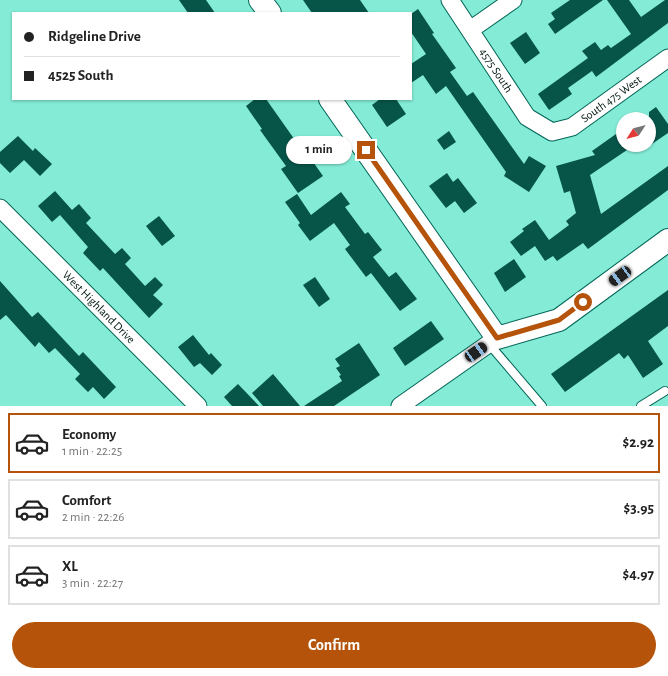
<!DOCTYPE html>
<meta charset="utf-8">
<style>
body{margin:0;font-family:"Alegreya Sans",sans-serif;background:#f2f2f2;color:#222;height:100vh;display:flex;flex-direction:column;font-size:15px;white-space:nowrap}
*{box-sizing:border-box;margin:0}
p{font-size:13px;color:#767676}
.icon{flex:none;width:22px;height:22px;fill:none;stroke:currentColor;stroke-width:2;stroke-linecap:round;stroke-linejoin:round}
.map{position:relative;height:406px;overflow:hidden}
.panel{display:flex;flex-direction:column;background:#fff;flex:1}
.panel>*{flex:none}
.guide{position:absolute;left:12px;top:12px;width:400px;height:88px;border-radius:0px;box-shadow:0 1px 3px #0004;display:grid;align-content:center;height:88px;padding:0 12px;background:#fff}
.needle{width:26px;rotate:234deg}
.fabs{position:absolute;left:616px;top:112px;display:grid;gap:8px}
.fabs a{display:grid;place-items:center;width:40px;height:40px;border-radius:50%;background:#fff;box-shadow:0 1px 3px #0004;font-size:20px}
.end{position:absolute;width:18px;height:18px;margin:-9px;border:5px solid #b45309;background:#fff;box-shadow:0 0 0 2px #fff}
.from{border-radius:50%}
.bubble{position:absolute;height:28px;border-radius:14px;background:#fff;box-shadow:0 1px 3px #0004;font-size:13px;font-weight:700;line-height:28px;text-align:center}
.car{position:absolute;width:12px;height:24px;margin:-12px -6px;border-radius:5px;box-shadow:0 0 3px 1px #0007;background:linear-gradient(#222 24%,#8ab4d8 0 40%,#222 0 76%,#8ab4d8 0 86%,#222 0)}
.guide b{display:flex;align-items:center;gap:14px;height:38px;font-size:15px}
.guide b+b{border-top:1px solid #e0e0e0}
.guide i{width:10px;height:10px;background:#222}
ul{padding:7px 0 0;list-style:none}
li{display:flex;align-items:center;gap:12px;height:60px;margin:0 8px 6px;padding:0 4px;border:2px solid #e0e0e0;border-radius:0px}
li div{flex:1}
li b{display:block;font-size:15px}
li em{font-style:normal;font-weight:700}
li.on{border-color:#b45309}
li>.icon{width:36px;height:36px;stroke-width:1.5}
.cta{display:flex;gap:8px;margin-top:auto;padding:8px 12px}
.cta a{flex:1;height:46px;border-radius:24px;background:#b45309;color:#fff;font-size:16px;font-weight:700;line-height:46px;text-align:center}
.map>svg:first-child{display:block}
.building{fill:#075449}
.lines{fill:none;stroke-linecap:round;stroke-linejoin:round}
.lane-casing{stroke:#026456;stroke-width:10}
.street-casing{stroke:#026456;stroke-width:19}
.secondary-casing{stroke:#026456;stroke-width:24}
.lane{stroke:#fff;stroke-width:8}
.street{stroke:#fff;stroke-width:17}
.secondary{stroke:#fff;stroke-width:22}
.route{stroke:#b45309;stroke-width:5}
.labels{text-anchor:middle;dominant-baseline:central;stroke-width:4;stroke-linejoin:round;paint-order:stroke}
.street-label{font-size:12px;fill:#021712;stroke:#83ebd6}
</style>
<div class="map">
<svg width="668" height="406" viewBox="0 0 668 406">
<rect width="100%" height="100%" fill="#83ebd6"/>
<!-- building -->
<g class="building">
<path d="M 179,0 L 206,0 L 215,13 L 188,13 Z"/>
<path d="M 303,0 L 360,0 L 369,13 L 312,13 Z"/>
<path d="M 570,0 L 603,0 L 555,34 L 548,24 L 555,19 L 551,13 Z"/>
<path d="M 607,0 L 629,0 L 641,17 L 665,0 L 668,0 L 668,23 L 596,77 L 592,71 L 568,88 L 572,94 L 549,110 L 538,94 L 588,58 L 582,51 L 595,42 L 601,50 L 608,45 L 611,48 L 631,34 Z"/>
<path d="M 418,9 L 434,33 L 432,34 L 456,68 L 450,72 L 467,96 L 473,92 L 524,164 L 529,156 L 546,166 L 529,192 L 504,176 L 506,172 L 446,86 L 436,94 L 423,75 L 411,83 L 411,64 L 426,54 L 411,32 L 411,14 Z"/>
<path d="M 526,32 L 540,53 L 525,64 L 510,43 Z"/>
<path d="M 255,99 L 266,99 L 309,160 L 311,159 L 323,176 L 298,193 L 281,169 L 286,166 L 260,130 L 262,129 L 246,106 Z"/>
<path d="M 380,99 L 396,99 L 406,114 L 387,127 L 372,105 Z"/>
<path d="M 656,107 L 668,124 L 668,133 L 649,146 L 649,112 Z"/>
<path d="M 449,131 L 456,142 L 444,150 L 437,140 Z"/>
<path d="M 616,134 L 627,150 L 590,175 L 601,214 L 668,166 L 668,190 L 588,249 L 583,243 L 557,261 L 553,256 L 545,261 L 535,246 L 521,256 L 510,242 L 524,231 L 522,229 L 535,220 L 549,240 L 569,225 L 566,221 L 576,213 L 570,191 L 564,193 L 556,166 L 595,155 L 592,151 Z"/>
<path d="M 18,136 L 33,151 L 35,148 L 52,164 L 40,176 L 24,160 L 10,173 L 0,163 L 0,152 Z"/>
<path d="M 447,173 L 453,182 L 458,178 L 477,203 L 464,213 L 455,201 L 446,208 L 429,186 Z"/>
<path d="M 55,191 L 72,210 L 79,204 L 91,218 L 86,223 L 115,254 L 122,248 L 131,258 L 125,264 L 145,286 L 155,277 L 163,285 L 153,295 L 163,304 L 149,318 L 103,268 L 100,271 L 83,253 L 88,247 L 60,215 L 52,222 L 38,206 Z"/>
<path d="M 341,192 L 350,204 L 345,207 L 365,234 L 368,232 L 382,250 L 373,257 L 389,277 L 396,272 L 417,299 L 400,311 L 371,273 L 366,277 L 345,249 L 350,245 L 334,223 L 310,241 L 298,225 L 300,223 L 285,202 L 297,194 L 311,215 Z"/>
<path d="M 159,216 L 175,236 L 162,246 L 146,226 Z"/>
<path d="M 514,259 L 526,277 L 505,292 L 494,273 Z"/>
<path d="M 315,277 L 330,299 L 319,307 L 303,285 Z"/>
<path d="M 0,281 L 32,317 L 38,312 L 79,356 L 83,352 L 116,387 L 104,399 L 93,387 L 88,392 L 75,379 L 80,374 L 55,348 L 49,353 L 39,342 L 35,347 L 6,315 L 0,320 Z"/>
<path d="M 668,290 L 668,326 L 648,341 L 663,364 L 643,378 L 628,355 L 624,359 L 619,353 L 565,392 L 551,374 Z"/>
<path d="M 431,321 L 444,339 L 405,366 L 393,348 Z"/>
<path d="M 193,335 L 209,355 L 211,353 L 222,365 L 212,375 L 200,363 L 194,367 L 178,347 Z"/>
<path d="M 359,343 L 380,375 L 334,406 L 304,406 L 342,381 L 339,376 L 341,375 L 336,368 L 340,366 L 335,359 Z"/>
<path d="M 273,374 L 300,406 L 263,406 L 252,393 Z"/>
<path d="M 238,384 L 259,406 L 232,406 L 224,397 Z"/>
</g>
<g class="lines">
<!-- lane casing -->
<g class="lane-casing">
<g id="lane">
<path d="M 489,344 L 542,406"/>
<path d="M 641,406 L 665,391"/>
</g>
</g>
<!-- street casing -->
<g class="street-casing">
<g id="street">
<path id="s1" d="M 450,0 L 527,117 L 552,132 L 572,127 L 668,58"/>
<path d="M 470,30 L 513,0"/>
<path id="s2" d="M 0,208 L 198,406"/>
<path d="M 400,406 L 497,338"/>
</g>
</g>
<!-- secondary casing -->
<g class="secondary-casing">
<g id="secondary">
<path d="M 260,0 L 270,13"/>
<path d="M 330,99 L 497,338 L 559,320 L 668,240"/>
</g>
</g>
<!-- lane -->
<use href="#lane" class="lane"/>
<!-- street -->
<use href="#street" class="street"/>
<!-- secondary -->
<use href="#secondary" class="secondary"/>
</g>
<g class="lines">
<!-- route -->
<path class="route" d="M 366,150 L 497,338 L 559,320 L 583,302"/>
</g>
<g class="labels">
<!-- street labels -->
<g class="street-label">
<text stroke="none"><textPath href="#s1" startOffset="84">4575 South</textPath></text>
<text stroke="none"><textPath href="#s1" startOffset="238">South 475 West</textPath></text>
<text stroke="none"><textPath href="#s2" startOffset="140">West Highland Drive</textPath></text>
</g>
</g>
</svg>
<div class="fabs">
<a><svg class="needle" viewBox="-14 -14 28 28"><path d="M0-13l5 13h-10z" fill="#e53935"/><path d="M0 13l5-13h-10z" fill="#767676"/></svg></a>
</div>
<i class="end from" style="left:583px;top:302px"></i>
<i class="end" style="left:366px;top:150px"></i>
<div class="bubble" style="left:286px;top:136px;width:66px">1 min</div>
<i class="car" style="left:620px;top:276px;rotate:234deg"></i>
<i class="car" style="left:476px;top:352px;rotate:55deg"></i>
<div class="guide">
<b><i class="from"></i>Ridgeline Drive</b>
<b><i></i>4525 South</b>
</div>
</div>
<section class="panel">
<ul>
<li class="on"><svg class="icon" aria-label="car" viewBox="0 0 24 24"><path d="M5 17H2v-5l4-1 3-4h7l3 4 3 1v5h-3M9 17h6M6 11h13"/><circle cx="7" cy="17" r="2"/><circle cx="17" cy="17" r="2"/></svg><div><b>Economy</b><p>1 min · 22:25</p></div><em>$2.92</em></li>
<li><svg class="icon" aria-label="car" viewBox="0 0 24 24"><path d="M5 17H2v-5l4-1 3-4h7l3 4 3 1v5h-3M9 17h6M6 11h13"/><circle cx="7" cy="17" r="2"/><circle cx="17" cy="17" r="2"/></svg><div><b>Comfort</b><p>2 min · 22:26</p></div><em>$3.95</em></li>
<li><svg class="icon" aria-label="car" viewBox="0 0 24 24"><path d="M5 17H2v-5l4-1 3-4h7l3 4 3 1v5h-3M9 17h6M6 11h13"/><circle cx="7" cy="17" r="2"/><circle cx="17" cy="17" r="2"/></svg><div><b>XL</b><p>3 min · 22:27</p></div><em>$4.97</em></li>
</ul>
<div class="cta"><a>Confirm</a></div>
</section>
